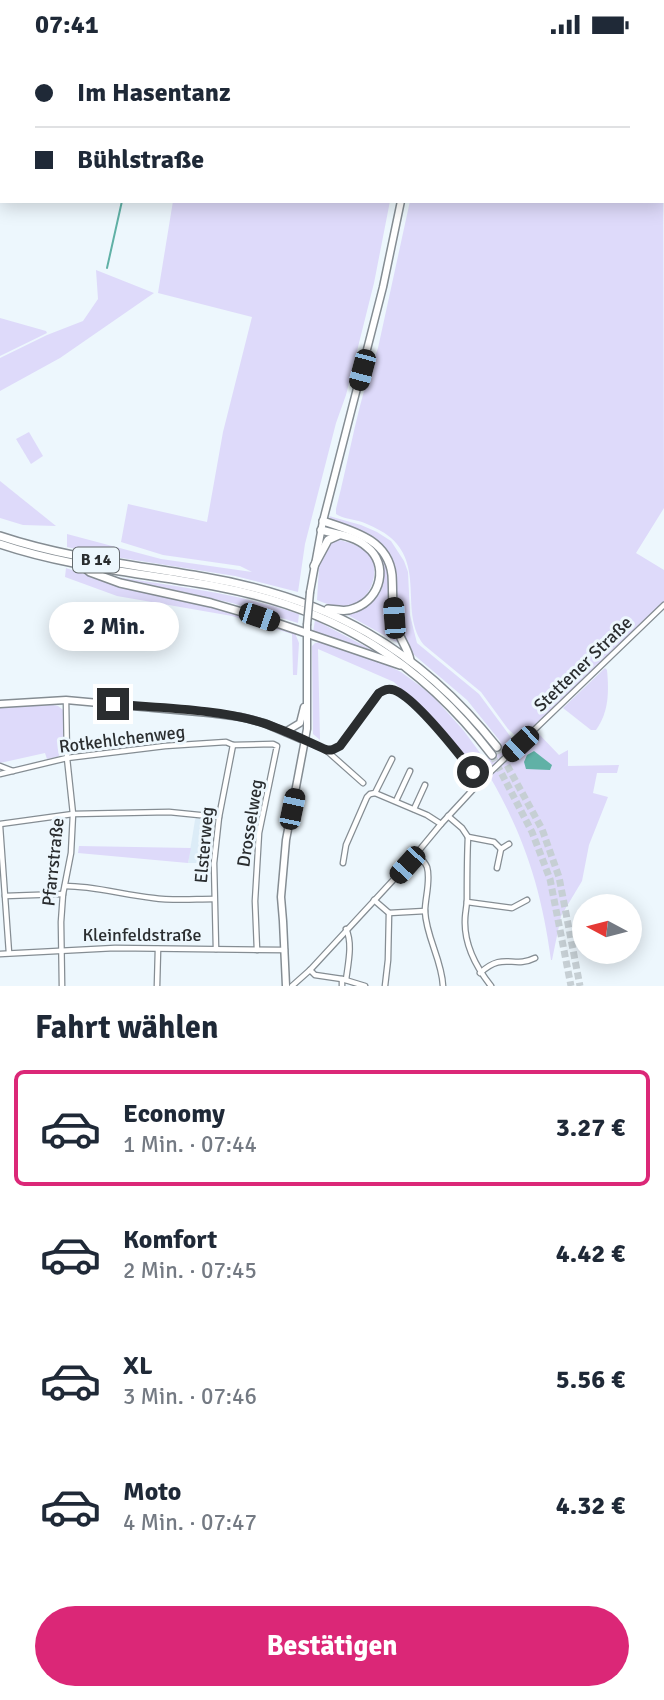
<!DOCTYPE html>
<html lang="de">
<meta charset="utf-8">
<style>
body{margin:0;font-family:Signika,sans-serif;background:#f6f6f7;color:#1f2937;height:100vh;display:flex;flex-direction:column;font-size:26px;white-space:nowrap}
*{box-sizing:border-box;margin:0}
p{font-size:23px;color:#747a83}
.icon{flex:none;width:38px;height:38px;fill:none;stroke:currentColor;stroke-width:2;stroke-linecap:round;stroke-linejoin:round}
.map{position:relative;height:937px;overflow:hidden}
.sheet{display:flex;flex-direction:column;background:#fff;flex:1}
.sheet>*{flex:none}
.guide{position:absolute;left:0px;top:0px;width:665px;height:154px;box-shadow:0 4px 18px #0003;display:grid;align-content:center;height:154px;padding:0 35px;background:#fff}
.needle{width:46px;rotate:277deg}
.fabs{position:absolute;left:572px;top:845px;display:grid;gap:14px}
.fabs a{display:grid;place-items:center;width:70px;height:70px;border-radius:50%;background:#fff;box-shadow:0 4px 18px #0003;font-size:35px}
.end{position:absolute;width:32px;height:32px;margin:-16px;border:9px solid #2a2d2f;background:#fff;box-shadow:0 0 0 4px #fff}
.from{border-radius:50%}
.bubble{position:absolute;height:49px;border-radius:24px;background:#fff;box-shadow:0 4px 18px #0003;font-size:23px;font-weight:700;line-height:49px;text-align:center}
.car{position:absolute;width:21px;height:42px;margin:-21px -10px;border-radius:9px;box-shadow:0 0 5px 2px #0007;background:linear-gradient(#222 24%,#8ab4d8 0 40%,#222 0 76%,#8ab4d8 0 86%,#222 0)}
.guide b{display:flex;align-items:center;gap:24px;height:66px;font-size:26px}
.guide b+b{border-top:2px solid #e0e1e3}
.guide i{width:18px;height:18px;background:#1f2937}
ul{padding:0;list-style:none}
li{display:flex;align-items:center;gap:21px;height:116px;margin:0 14px 10px;padding:0 21px;border:4px solid transparent;border-radius:10px}
li div{flex:1}
li b{display:block;font-size:26px}
li em{font-style:normal;font-weight:700}
li.on{border-color:#db2777}
li>.icon{width:63px;height:63px;stroke-width:1.5}
h2{padding:0 35px;font-size:32px;line-height:84px}
.cta{display:flex;gap:14px;margin-top:auto;padding:14px 35px}
.cta a{flex:1;height:80px;border-radius:42px;background:#db2777;color:#fff;font-size:28px;font-weight:700;line-height:80px;text-align:center}
.status{display:flex;justify-content:space-between;align-items:center;height:49px;padding:0 35px;background:#fff;direction:ltr}
.status svg{height:19px;fill:currentColor}
.map>svg:first-child{display:block}
.built{fill:#dcecf7}
.green{fill:#dedafa}
.water{fill:#60b1a6}
.lines{fill:none;stroke-linecap:round;stroke-linejoin:round}
.stream{stroke:#60b1a6;stroke-width:2}
.trunk-tunnel{stroke:#c6cfd4;stroke-width:7;stroke-dasharray:7 3.5;stroke-linecap:butt}
.minor-casing{stroke:#858d93;stroke-width:7}
.secondary-casing{stroke:#858d93;stroke-width:9}
.trunk-casing{stroke:#858d93;stroke-width:10}
.minor{stroke:#fff;stroke-width:4.5}
.secondary{stroke:#fff;stroke-width:6}
.trunk{stroke:#fff;stroke-width:7}
.secondary-bridge-casing{stroke:#858d93;stroke-width:9;stroke-linecap:butt}
.secondary-bridge{stroke:#fff;stroke-width:6}
.route{stroke:#2a2d2f;stroke-width:9}
.labels{text-anchor:middle;dominant-baseline:central;stroke-width:6;stroke-linejoin:round;paint-order:stroke}
.shield{fill:#edf7fd;stroke:#646a6d;stroke-width:2}
.shield-label{font-size:16px;font-weight:bold;fill:#2a2d2f}
.street-label{font-size:18px;fill:#2a2d2f;stroke:#edf7fd}
</style>
<div class="status"><b>07:41</b><svg viewBox="0 0 49 12"><path d="M0 12V9h3v3zM5 12V6h3v6zM10 12V3h3v9zM15 12V0h3v12zM26 1h20v11H26zM47 4h2v5h-2z"/></svg></div>
<div class="map">
<svg width="664" height="937" viewBox="0 0 664 937">
<rect width="100%" height="100%" fill="#edf7fd"/>
<!-- built -->
<path class="built" d="M 197,767 L 213,770 L 214,773 L 210,814 L 188,814 L 195,771 Z"/>
<!-- green -->
<g class="green">
<path d="M 477,0 L 664,0 L 664,75 L 663,2 L 482,2 Z"/>
<path d="M 663,78 L 664,459 L 636,504 L 664,521 L 664,555 L 533,681 L 520,691 L 508,680 L 481,643 L 424,596 C 399,564 425,519 391,489 C 383,482 372,477 362,473 C 353,470 344,470 336,465 L 336,460 C 350,406 358,351 378,299 L 410,152 L 663,152 Z"/>
<path d="M 173,152 L 390,152 L 374,234 L 346,346 L 336,374 L 305,495 L 298,543 L 235,527 L 103,506 L 67,498 L 67,485 L 161,510 L 252,523 L 240,517 L 163,506 L 121,493 L 128,455 L 207,473 L 223,383 L 252,268 L 158,244 Z"/>
<path d="M 96,221 L 154,244 L 60,309 L 0,342 L 0,309 L 47,286 L 83,272 L 98,250 Z"/>
<path d="M 0,269 L 46,282 L 47,284 L 0,307 Z"/>
<path d="M 29,383 L 43,407 L 31,415 L 16,390 Z"/>
<path d="M 0,432 L 56,477 L 23,476 L 0,469 Z"/>
<path d="M 329,467 L 361,476 L 377,483 L 391,492 L 404,512 L 408,523 L 410,566 L 417,594 L 479,645 L 516,695 L 481,729 L 447,686 L 394,633 L 318,600 L 320,691 L 313,685 L 312,597 L 315,594 L 320,593 L 381,613 L 401,623 L 431,645 L 464,682 L 483,708 L 490,710 L 502,702 L 500,692 L 467,651 L 413,605 L 400,584 L 395,562 L 396,524 L 387,502 L 374,488 L 332,472 Z"/>
<path d="M 329,478 L 361,488 L 380,503 L 388,522 L 390,567 L 398,594 L 346,565 C 382,554 390,540 376,504 L 327,479 Z"/>
<path d="M 340,491 C 350,494 363,497 370,506 C 380,520 372,548 355,555 C 342,560 329,556 317,551 L 319,518 L 331,493 Z"/>
<path d="M 66,519 L 122,538 L 226,562 L 295,584 L 299,594 L 297,626 L 293,626 L 292,585 L 232,567 L 117,547 L 65,528 Z"/>
<path d="M 110,527 C 173,537 238,544 299,565 L 298,574 L 232,554 Z"/>
<path d="M 315,571 L 376,603 L 313,583 Z"/>
<path d="M 605,619 L 607,621 C 609,642 609,663 596,681 L 591,681 L 563,659 Z"/>
<path d="M 53,656 L 58,657 L 63,661 L 64,703 L 57,708 L 47,710 L 45,704 L 0,714 L 0,658 Z"/>
<path d="M 537,683 L 559,706 L 568,701 L 568,717 L 619,716 L 617,724 L 597,724 L 593,744 L 608,748 L 589,796 L 582,832 L 561,867 L 552,911 L 551,911 C 542,843 525,788 490,728 Z"/>
<path d="M 79,797 L 191,799 L 188,814 L 78,804 Z"/>
</g>
<!-- water -->
<path class="water" d="M 534,702 L 552,716 L 550,721 L 526,720 L 524,713 L 527,706 Z"/>
<g class="lines">
<!-- stream -->
<g class="stream">
<path d="M 663,137 L 664,137"/>
<path d="M 107,219 L 122,152"/>
</g>
<!-- trunk-tunnel -->
<g class="trunk-tunnel">
<path d="M 497,698 L 542,780 L 559,828 L 580,937"/>
<path d="M 492,706 L 532,783 L 550,830 L 571,937"/>
</g>
<!-- minor casing -->
<g class="minor-casing">
<g id="minor">
<path d="M 472,0 L 477,2"/>
<path d="M 663,76 L 664,76"/>
<path d="M 306,692 C 319,697 327,705 340,697 L 378,644 C 384,641 388,639 394,641 C 414,648 469,714 479,734"/>
<path d="M 327,702 L 363,734"/>
<path d="M 0,717 L 13,722"/>
<path d="M 0,725 L 67,709 L 165,697 L 226,693 L 233,696 L 273,695 L 277,697 L 259,784 L 255,852 L 257,901"/>
<path d="M 375,744 L 427,766 L 441,775"/>
<path d="M 396,752 L 410,722"/>
<path d="M 414,760 L 425,736"/>
<path d="M 448,767 L 462,779 L 468,788 C 467,808 467,829 467,849 C 467,857 465,864 465,871 C 464,896 476,918 491,937"/>
<path d="M 0,775 L 73,765 L 169,763 L 219,768"/>
<path d="M 0,777 L 9,904"/>
<path d="M 468,788 L 494,793 L 501,800 L 509,795"/>
<path d="M 417,805 C 420,808 425,813 427,818 C 431,831 425,849 425,862 C 426,888 442,911 443,937"/>
<path d="M 343,814 L 346,796 L 367,748 L 370,745 L 375,744 L 392,710"/>
<path d="M 497,819 L 501,800"/>
<path d="M 65,837 C 95,837 123,846 153,849 C 173,852 194,850 214,850"/>
<path d="M 5,847 L 63,845"/>
<path d="M 374,851 L 389,864 L 388,911 L 385,937"/>
<path d="M 467,853 L 512,859 L 527,851"/>
<path d="M 389,864 L 425,862"/>
<path d="M 216,900 L 214,814 L 219,768 L 233,696"/>
<path d="M 0,905 L 115,899 L 285,901"/>
<path d="M 310,921 L 315,926 L 342,930 L 365,937"/>
<path d="M 480,924 C 504,902 513,920 535,909"/>
<path d="M 346,931 C 348,915 353,894 346,880"/>
<path d="M 62,937 L 61,873 L 63,845 L 71,804 L 73,765 L 67,709 L 66,651"/>
<path d="M 157,937 L 158,900"/>
<path d="M 292,937 L 310,921 L 407,816 L 441,775 L 479,734 L 664,556"/>
<path d="M 342,937 L 342,930"/>
</g>
</g>
<!-- secondary casing -->
<g class="secondary-casing">
<g id="secondary">
<path d="M 416,2 L 416,0"/>
<path d="M 310,543 L 323,472 L 383,238 L 401,152"/>
<path d="M 0,655 L 66,651 L 209,664 L 241,668 L 264,674 L 306,692"/>
<path d="M 285,683 L 300,674 L 304,658"/>
<path d="M 286,937 L 283,872 L 281,848 L 286,791 L 307,680 L 307,576"/>
</g>
</g>
<!-- trunk casing -->
<g class="trunk-casing">
<g id="trunk">
<path d="M 323,472 C 352,482 388,490 392,526 C 393,541 392,556 394,570 C 397,587 408,598 410,611"/>
<path d="M 321,481 C 336,485 355,487 367,498 C 389,515 381,550 355,559 C 346,563 338,561 328,560"/>
<path d="M 0,487 C 66,509 135,516 204,528 C 328,549 418,599 497,698"/>
<path d="M 0,495 C 71,519 145,524 219,538 C 335,560 420,612 492,706"/>
<path d="M 314,517 L 328,491 L 339,486"/>
<path d="M 85,519 L 90,523 L 120,534 L 211,554 L 259,568 L 400,616"/>
</g>
</g>
<!-- minor -->
<use href="#minor" class="minor"/>
<!-- secondary -->
<use href="#secondary" class="secondary"/>
<!-- trunk -->
<use href="#trunk" class="trunk"/>
<!-- secondary-bridge casing -->
<g class="secondary-bridge-casing">
<path id="secondary-bridge" d="M 307,576 L 310,543"/>
</g>
<!-- secondary-bridge -->
<use href="#secondary-bridge" class="secondary-bridge"/>
</g>
<g class="lines">
<!-- route -->
<path class="route" d="M 113,655 C 159,659 220,660 263,674 C 285,681 306,692 327,701 L 332,701 L 340,697 L 379,644 C 384,641 388,639 394,641 C 414,648 459,705 473,723"/>
</g>
<g class="labels">
<!-- shield labels -->
<rect class="shield" x="73" y="498.5" width="46" height="25" rx="5"/>
<g class="shield-label">
<text x="96" y="511">B 14</text>
</g>
<!-- street labels -->
<g class="street-label">
<text transform="translate(583 615) rotate(-44)">Stettener Straße</text>
<text transform="translate(122 690) rotate(-7)">Rotkehlchenweg</text>
<text transform="translate(250 774) rotate(-81)">Drosselweg</text>
<text transform="translate(204 796) rotate(-85)">Elsterweg</text>
<text transform="translate(53 813) rotate(-84)">Pfarrstraße</text>
<text x="142" y="886">Kleinfeldstraße</text>
</g>
</g>
</svg>
<div class="fabs">
<a><svg class="needle" viewBox="-14 -14 28 28"><path d="M0-13l5 13h-10z" fill="#e53935"/><path d="M0 13l5-13h-10z" fill="#747a83"/></svg></a>
</div>
<i class="end from" style="left:473px;top:723px"></i>
<i class="end" style="left:113px;top:655px"></i>
<div class="bubble" style="left:49px;top:553px;width:130px">2 Min.</div>
<i class="car" style="left:362px;top:321px;rotate:195deg"></i>
<i class="car" style="left:259px;top:568px;rotate:109deg"></i>
<i class="car" style="left:394px;top:569px;rotate:356deg"></i>
<i class="car" style="left:520px;top:695px;rotate:227deg"></i>
<i class="car" style="left:292px;top:760px;rotate:12deg"></i>
<i class="car" style="left:407px;top:816px;rotate:222deg"></i>
<div class="guide">
<b><i class="from"></i>Im Hasentanz</b>
<b><i></i>Bühlstraße</b>
</div>
</div>
<section class="sheet">
<h2>Fahrt wählen</h2>
<ul>
<li class="on"><svg class="icon" aria-label="car" viewBox="0 0 24 24"><path d="M5 17H2v-5l4-1 3-4h7l3 4 3 1v5h-3M9 17h6M6 11h13"/><circle cx="7" cy="17" r="2"/><circle cx="17" cy="17" r="2"/></svg><div><b>Economy</b><p>1 Min. · 07:44</p></div><em>3.27 €</em></li>
<li><svg class="icon" aria-label="car" viewBox="0 0 24 24"><path d="M5 17H2v-5l4-1 3-4h7l3 4 3 1v5h-3M9 17h6M6 11h13"/><circle cx="7" cy="17" r="2"/><circle cx="17" cy="17" r="2"/></svg><div><b>Komfort</b><p>2 Min. · 07:45</p></div><em>4.42 €</em></li>
<li><svg class="icon" aria-label="car" viewBox="0 0 24 24"><path d="M5 17H2v-5l4-1 3-4h7l3 4 3 1v5h-3M9 17h6M6 11h13"/><circle cx="7" cy="17" r="2"/><circle cx="17" cy="17" r="2"/></svg><div><b>XL</b><p>3 Min. · 07:46</p></div><em>5.56 €</em></li>
<li><svg class="icon" aria-label="car" viewBox="0 0 24 24"><path d="M5 17H2v-5l4-1 3-4h7l3 4 3 1v5h-3M9 17h6M6 11h13"/><circle cx="7" cy="17" r="2"/><circle cx="17" cy="17" r="2"/></svg><div><b>Moto</b><p>4 Min. · 07:47</p></div><em>4.32 €</em></li>
</ul>
<div class="cta"><a>Bestätigen</a></div>
</section>
